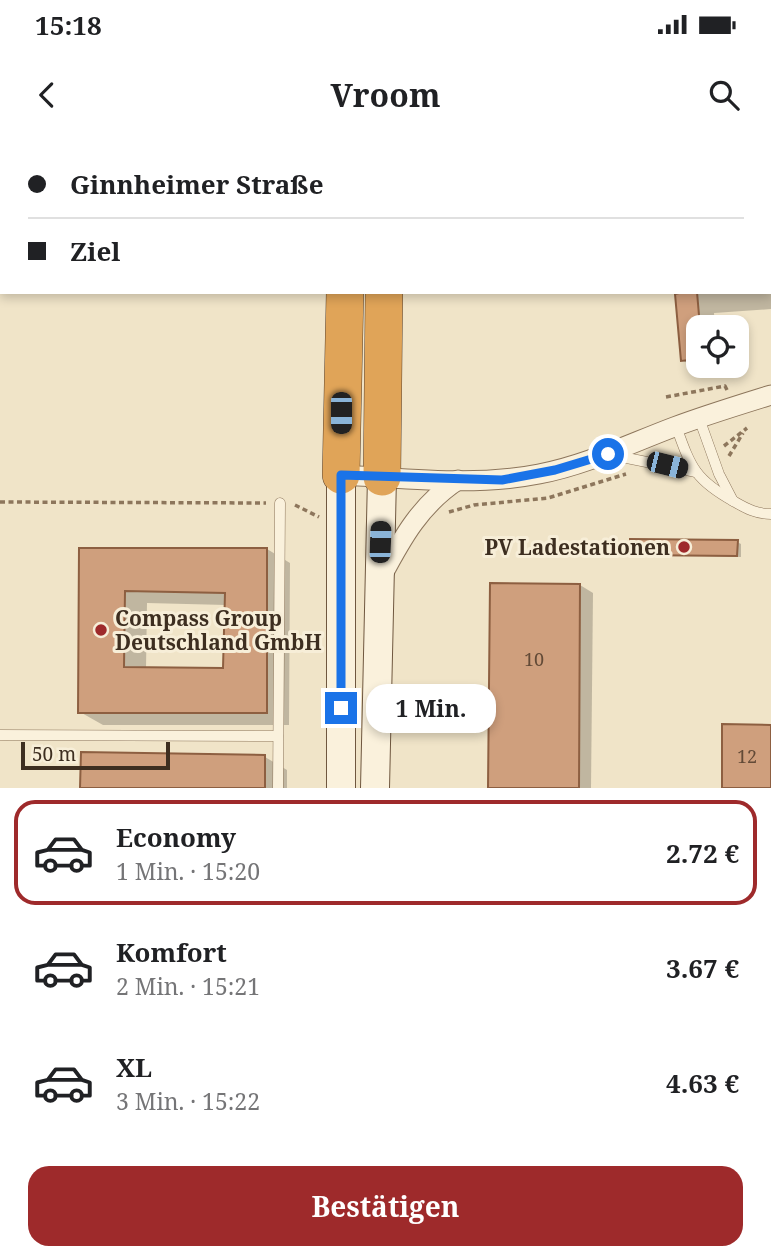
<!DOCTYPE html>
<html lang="de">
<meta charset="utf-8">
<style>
body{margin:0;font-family:"Noto Serif",serif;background:#f2f2f2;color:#202124;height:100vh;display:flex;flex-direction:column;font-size:26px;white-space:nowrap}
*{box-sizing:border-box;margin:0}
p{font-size:23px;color:#757577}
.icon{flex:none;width:38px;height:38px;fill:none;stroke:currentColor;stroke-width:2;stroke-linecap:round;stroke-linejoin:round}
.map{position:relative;height:648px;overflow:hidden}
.details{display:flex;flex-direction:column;background:#fff;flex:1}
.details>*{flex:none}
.hud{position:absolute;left:0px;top:0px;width:772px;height:154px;box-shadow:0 4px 10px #0003;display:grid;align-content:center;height:154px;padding:0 28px;background:#fff}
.tools{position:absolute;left:686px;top:175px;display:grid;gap:14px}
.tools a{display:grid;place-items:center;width:63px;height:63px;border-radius:14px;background:#fff;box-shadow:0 4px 10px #0003;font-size:35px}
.scale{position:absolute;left:21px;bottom:18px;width:149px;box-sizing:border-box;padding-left:7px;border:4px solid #3d2e20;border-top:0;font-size:19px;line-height:24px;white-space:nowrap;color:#3d2e20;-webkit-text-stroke:5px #f7eed8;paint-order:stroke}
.end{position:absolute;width:32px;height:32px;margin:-16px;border:9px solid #1a73e8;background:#fff;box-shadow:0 0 0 4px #fff}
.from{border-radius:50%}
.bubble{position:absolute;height:49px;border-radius:21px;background:#fff;box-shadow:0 4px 10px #0003;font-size:23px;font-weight:700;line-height:49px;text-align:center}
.car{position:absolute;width:21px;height:42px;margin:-21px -10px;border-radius:9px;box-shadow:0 0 5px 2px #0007;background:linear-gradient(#222 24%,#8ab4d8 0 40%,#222 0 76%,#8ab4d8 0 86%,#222 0)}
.hud b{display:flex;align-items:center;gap:24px;height:66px;font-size:26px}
.hud b+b{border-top:2px solid #e0e0e0}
.hud i{width:18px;height:18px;background:#202124}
ul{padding:12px 0 0;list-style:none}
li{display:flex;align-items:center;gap:21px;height:105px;margin:0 14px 10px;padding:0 14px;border:4px solid transparent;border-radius:21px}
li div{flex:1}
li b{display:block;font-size:26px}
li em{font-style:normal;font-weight:700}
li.on{border-color:#9e2a2b}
li>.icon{width:63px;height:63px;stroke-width:1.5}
.primary-button{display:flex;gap:14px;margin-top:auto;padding:14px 28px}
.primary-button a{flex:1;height:80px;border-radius:21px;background:#9e2a2b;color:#fff;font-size:28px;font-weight:700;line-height:80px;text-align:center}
.status{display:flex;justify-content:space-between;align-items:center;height:49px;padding:0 35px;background:#fff;direction:ltr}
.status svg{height:19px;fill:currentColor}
header{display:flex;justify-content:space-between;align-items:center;height:91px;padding:0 28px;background:#fff;font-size:32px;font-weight:700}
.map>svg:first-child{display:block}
.shadow{fill:#0003;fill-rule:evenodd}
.building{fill:#cf9f7d;stroke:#8d5f41;stroke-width:2;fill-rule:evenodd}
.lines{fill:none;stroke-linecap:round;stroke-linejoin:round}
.lane-casing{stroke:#8d765c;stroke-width:11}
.street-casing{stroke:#8d765c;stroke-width:21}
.secondary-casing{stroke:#6f573f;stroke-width:30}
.highway-casing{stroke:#5b4430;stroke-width:38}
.path{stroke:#8d765c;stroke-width:3.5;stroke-dasharray:5 3.5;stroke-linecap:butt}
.lane{stroke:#faf1dc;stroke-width:10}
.street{stroke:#faf1dc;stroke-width:19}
.secondary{stroke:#faf1dc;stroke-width:28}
.highway{stroke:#e0a458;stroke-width:37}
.route{stroke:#1a73e8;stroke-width:9}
.poi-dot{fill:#9e2a2b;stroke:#f7eed8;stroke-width:2.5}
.labels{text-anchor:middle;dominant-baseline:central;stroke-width:6;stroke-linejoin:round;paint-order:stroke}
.number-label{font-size:18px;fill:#624a37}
.poi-label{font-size:21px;font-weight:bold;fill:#3d2e20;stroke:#f7eed8;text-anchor:end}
</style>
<div class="status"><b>15:18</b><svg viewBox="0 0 49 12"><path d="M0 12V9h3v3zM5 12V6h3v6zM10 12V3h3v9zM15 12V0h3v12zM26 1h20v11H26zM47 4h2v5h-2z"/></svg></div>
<header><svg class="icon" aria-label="back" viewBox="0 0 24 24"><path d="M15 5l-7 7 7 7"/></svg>Vroom<svg class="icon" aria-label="search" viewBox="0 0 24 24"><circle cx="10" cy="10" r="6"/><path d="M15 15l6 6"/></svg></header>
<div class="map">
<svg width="771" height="648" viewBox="0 0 771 648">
<rect width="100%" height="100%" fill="#f0e4c8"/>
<!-- shadow -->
<g class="shadow">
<path d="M 556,0 L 771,0 L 771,169 L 714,173 L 715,187 L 698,187 L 698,226 L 718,228 L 699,230 L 682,220 L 687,152 L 770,152 L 770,2 Z"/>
<path d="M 737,402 L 741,404 L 741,417 L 632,414 Z"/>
<path d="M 81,409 L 267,409 L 290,423 L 289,585 L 103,585 L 80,572 ZM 147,463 L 226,465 L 225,530 L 146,529 Z"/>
<path d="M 580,445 L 593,453 L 591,648 L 490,648 Z"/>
<path d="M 265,617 L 287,630 L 287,648 L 82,648 Z"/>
</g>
<!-- building -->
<g class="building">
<path d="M 683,152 L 697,152 L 700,187 L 698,219 L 681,221 L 675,154 Z"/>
<path d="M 630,399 L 738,400 L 737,416 L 630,415 Z"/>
<path d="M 79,408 L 267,408 L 267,573 L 78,573 ZM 125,451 L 225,453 L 223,528 L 124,527 Z"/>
<path d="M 490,443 L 580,444 L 579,648 L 488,648 Z"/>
<path d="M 722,584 L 771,585 L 771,648 L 722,648 Z"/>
<path d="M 81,612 L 265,615 L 265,648 L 80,648 Z"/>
</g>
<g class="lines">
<!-- lane casing -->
<g class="lane-casing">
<g id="lane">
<path d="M 699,278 L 719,334 L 733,361"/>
<path d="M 676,286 C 691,328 695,340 735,362 C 747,369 757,374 771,374"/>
<path d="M 612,315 L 696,332"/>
<path d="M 0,595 L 278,596"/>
<path d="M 278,648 L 280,363"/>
</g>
</g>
<!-- street casing -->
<g class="street-casing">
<g id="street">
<path d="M 341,335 C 406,338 474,347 539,334 C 586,325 629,304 674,287 C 706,275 739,265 771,255"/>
<path d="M 382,436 C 402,398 421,364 458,340"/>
</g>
</g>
<!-- secondary casing -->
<g class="secondary-casing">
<g id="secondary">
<path d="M 341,335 L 341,648"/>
<path d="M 375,648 L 382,337"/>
</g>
</g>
<!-- highway casing -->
<g class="highway-casing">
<g id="highway">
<path d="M 376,2 L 377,0"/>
<path d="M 416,2 L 417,0"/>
<path d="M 341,335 L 345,152"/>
<path d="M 382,337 L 384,152"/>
</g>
</g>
<!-- path -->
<g class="path">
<path d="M 666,257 L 725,246 L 727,250"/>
<path d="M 724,306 L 747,288"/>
<path d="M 729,316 L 743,293"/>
<path d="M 0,362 L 266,363"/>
<path d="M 295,365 L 319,377"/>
<path d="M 449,372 L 474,365 L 548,358 L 626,334"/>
</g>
<!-- lane -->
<use href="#lane" class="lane"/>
<!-- street -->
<use href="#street" class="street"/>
<!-- secondary -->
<use href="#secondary" class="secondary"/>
<!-- highway -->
<use href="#highway" class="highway"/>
</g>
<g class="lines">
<!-- route -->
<path class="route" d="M 341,568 L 341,335 L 502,340 L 555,330 L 608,314"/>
</g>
<!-- markers -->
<g class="poi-dot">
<circle cx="684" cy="407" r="7"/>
<circle cx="101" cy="490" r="7"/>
</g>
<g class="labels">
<!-- number labels -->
<g class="number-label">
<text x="534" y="519">10</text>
<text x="747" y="616">12</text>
</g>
<!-- poi labels -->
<g class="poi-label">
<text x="670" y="407">PV Ladestationen</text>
<text x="115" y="478" text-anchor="start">Compass Group<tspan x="115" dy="24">Deutschland GmbH</tspan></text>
</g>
</g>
</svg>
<div class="tools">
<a><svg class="icon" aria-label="locate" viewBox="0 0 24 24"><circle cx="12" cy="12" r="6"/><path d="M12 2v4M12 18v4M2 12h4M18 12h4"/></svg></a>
</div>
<div class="scale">50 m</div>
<i class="end from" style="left:608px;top:314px"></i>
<i class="end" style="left:341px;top:568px"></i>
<div class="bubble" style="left:366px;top:544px;width:130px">1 Min.</div>
<i class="car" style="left:341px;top:273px;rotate:180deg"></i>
<i class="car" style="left:667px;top:325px;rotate:104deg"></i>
<i class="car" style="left:380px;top:402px;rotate:2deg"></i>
<div class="hud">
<b><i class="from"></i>Ginnheimer Straße</b>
<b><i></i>Ziel</b>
</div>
</div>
<section class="details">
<ul>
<li class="on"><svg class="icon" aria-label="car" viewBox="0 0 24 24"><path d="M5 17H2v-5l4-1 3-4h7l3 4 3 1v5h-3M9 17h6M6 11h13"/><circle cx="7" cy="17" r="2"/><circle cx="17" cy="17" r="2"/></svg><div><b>Economy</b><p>1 Min. · 15:20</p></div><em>2.72 €</em></li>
<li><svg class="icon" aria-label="car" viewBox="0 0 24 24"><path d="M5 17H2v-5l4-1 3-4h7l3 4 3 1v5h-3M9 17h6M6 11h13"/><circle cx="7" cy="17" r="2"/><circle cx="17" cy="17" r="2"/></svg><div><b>Komfort</b><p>2 Min. · 15:21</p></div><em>3.67 €</em></li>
<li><svg class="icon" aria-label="car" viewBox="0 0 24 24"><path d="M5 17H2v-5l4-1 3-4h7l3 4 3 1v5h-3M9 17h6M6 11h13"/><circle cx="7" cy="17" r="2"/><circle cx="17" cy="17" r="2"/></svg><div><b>XL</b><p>3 Min. · 15:22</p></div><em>4.63 €</em></li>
</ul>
<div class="primary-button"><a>Bestätigen</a></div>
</section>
